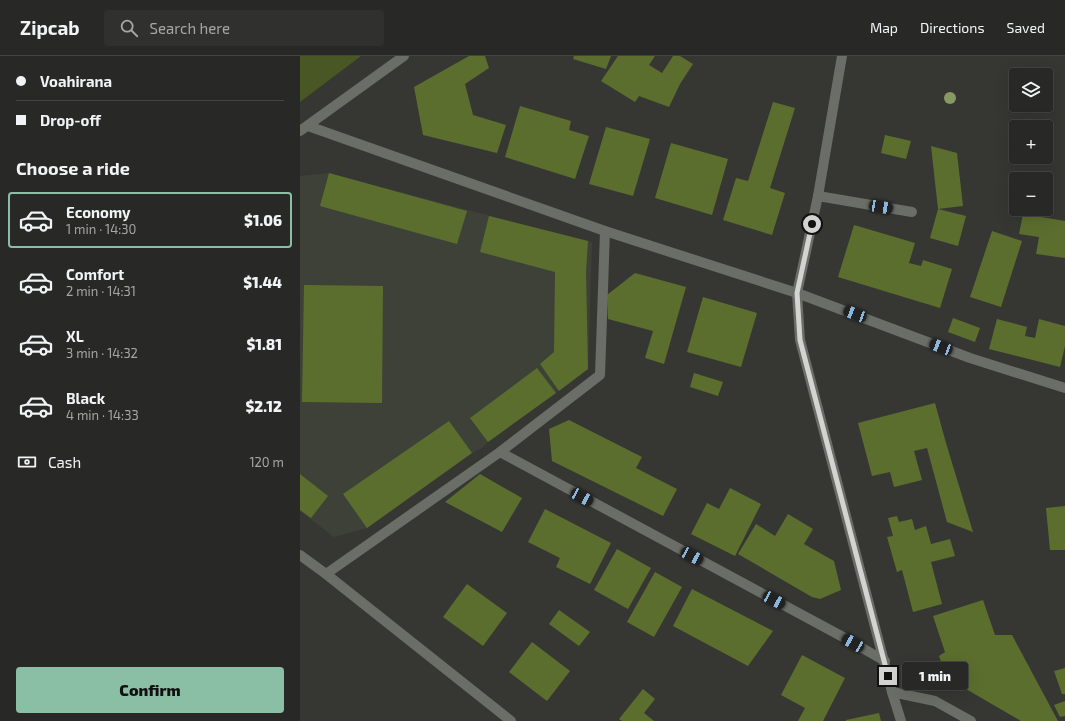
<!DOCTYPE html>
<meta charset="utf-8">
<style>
body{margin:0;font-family:"Exo 2",sans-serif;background:#30312e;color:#f1f3f6;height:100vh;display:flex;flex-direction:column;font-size:15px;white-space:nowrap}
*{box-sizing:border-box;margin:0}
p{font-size:13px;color:#a5a6a7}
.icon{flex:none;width:22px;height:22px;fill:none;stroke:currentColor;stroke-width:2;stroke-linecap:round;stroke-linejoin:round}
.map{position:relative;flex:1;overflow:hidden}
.side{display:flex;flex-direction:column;background:#282926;width:300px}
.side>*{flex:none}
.banner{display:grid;align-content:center;height:88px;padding:0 16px;background:#282926}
.fabs{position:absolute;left:709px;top:12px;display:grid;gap:8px}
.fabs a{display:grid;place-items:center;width:44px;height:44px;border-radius:4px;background:#282926;box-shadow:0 4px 16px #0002,0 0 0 1px #444543;font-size:20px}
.end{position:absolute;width:18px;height:18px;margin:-9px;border:5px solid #d3d4d1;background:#111;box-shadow:0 0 0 2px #111}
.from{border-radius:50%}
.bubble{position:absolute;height:28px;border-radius:4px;background:#282926;box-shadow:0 4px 16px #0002,0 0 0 1px #444543;font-size:13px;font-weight:800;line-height:28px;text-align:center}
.car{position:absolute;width:12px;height:24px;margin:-12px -6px;border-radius:5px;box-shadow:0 0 3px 1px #0007;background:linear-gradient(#222 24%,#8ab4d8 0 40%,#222 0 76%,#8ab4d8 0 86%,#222 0)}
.banner b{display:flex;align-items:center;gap:14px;height:38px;font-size:15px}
.banner b+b{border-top:1px solid #444543}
.banner i{width:10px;height:10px;background:#f1f3f6}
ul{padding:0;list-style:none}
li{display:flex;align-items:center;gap:12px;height:56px;margin:0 8px 6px;padding:0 8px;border:2px solid transparent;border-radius:4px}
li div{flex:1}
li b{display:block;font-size:15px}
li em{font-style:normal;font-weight:800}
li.on{border-color:#8abfa5}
li>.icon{width:36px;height:36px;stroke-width:1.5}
h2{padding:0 16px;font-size:18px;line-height:48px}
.pay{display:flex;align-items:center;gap:10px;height:44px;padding:0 16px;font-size:15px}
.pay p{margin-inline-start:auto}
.button{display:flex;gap:8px;margin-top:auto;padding:8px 16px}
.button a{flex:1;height:46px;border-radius:4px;background:#8abfa5;color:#111;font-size:16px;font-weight:800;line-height:46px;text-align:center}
header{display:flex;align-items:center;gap:24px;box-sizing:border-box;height:56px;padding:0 20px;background:#282926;border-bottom:1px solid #444543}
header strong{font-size:19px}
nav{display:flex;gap:22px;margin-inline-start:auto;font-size:14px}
.search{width:280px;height:36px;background:#30312e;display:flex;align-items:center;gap:10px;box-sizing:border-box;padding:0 14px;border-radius:4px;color:#a5a6a7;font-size:15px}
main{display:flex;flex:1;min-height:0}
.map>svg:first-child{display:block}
.built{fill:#3e4137}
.green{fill:#485723}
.building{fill:#5c6e2e}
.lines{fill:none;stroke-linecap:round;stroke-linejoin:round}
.service{stroke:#6b6d67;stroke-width:10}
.pedestrian{stroke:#6b6d67;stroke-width:10}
.minor{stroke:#6b6d67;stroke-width:10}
.tertiary{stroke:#6b6d67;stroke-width:10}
.tree{fill:#879863}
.route{stroke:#d3d4d1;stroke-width:5}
</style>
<header>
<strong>Zipcab</strong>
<div class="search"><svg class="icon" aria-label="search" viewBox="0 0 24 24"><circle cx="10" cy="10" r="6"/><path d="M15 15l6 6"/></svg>Search here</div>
<nav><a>Map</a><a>Directions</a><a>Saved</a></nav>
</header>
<main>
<section class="side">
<div class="banner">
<b><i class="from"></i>Voahirana</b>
<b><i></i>Drop-off</b>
</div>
<h2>Choose a ride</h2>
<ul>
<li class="on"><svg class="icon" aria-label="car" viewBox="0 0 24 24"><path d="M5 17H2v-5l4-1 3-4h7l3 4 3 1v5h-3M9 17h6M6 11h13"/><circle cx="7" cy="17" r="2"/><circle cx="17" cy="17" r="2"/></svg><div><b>Economy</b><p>1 min · 14:30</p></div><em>$1.06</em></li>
<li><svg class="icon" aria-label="car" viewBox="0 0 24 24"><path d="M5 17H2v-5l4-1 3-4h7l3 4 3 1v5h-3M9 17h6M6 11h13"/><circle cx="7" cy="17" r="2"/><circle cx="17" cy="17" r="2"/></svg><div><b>Comfort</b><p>2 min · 14:31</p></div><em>$1.44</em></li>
<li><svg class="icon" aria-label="car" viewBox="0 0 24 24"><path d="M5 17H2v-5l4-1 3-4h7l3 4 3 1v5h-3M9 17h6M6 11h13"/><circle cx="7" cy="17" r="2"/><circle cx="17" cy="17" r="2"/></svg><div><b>XL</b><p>3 min · 14:32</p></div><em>$1.81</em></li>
<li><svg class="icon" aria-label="car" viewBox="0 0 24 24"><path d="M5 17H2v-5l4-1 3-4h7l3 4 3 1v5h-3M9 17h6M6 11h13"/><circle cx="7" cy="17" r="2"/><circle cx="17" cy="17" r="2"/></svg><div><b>Black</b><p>4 min · 14:33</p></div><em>$2.12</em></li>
</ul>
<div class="pay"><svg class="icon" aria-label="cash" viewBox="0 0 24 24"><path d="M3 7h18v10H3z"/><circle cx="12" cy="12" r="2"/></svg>Cash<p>120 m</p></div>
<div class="button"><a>Confirm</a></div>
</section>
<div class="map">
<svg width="765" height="665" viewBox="0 0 765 665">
<rect width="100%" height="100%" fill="#363733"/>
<!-- built -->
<path class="built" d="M 29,117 L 175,156 L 292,186 L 288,313 L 188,386 L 182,392 L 172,397 L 67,472 L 34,481 L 0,455 L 0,120 Z"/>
<!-- green -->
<path class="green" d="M 0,0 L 61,0 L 0,46 Z"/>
<!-- building -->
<g class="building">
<path d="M 169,0 L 185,0 L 189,12 L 165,28 L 173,59 L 206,69 L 197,97 L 123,79 L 114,31 Z"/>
<path d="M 274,0 L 311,0 L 306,13 L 273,3 Z"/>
<path d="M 318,0 L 355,0 L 349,9 L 362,17 L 373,0 L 380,0 L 393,8 L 380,28 L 369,51 L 339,40 L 335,46 L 301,25 Z"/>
<path d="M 473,46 L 495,52 L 470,132 L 485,137 L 472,179 L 423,164 L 436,122 L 448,125 Z"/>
<path d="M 220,50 L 271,65 L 269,74 L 289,80 L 275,123 L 205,101 Z"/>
<path d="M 306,71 L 350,83 L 333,140 L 289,128 Z"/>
<path d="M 585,79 L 611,85 L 606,103 L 581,97 Z"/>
<path d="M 371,87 L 428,103 L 412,159 L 355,142 Z"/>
<path d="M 631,90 L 657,97 L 663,150 L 638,153 L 666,160 L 658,190 L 630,182 L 638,153 Z"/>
<path d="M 29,117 L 167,155 L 157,188 L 20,150 Z"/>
<path d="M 723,158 L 765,165 L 765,202 L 736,198 L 739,181 L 719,178 Z"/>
<path d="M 189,160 L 288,185 L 286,216 L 288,313 L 259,335 L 240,308 L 254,296 L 255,216 L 180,196 Z"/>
<path d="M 554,169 L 615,187 L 609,207 L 621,210 L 623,204 L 652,213 L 640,252 L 538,221 Z"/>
<path d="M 692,175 L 722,185 L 701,251 L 670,241 Z"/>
<path d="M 335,217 L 386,231 L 364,308 L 345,302 L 353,275 L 308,263 L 307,239 Z"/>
<path d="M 4,229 L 83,230 L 82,347 L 2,346 Z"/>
<path d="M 403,241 L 457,257 L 441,311 L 387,296 Z"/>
<path d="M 653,262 L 680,272 L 675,286 L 648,276 Z"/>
<path d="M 697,263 L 727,271 L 725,280 L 735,282 L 739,263 L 765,270 L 765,290 L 760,311 L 689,293 Z"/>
<path d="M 237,312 L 256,337 L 188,386 L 170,362 Z"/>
<path d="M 394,317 L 423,326 L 418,340 L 390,331 Z"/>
<path d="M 635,347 L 646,387 L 673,476 L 647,466 L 627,392 L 614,395 L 622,424 L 594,431 L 590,416 L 572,420 L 558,367 Z"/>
<path d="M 269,364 L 342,401 L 336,412 L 377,433 L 363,460 L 252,405 L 249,373 Z"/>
<path d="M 149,365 L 172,397 L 67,472 L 43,438 Z"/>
<path d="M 0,418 L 28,440 L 11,462 L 0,454 Z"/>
<path d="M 180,418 L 222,442 L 202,476 L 145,446 Z"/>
<path d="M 430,432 L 461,448 L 435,500 L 391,478 L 407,447 L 419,453 Z"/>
<path d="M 765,450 L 765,494 L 750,494 L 746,452 Z"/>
<path d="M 245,453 L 311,487 L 290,528 L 256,511 L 260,502 L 228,486 Z"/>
<path d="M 488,458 L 513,473 L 504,488 L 534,505 L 541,534 L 520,543 L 512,541 L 438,498 L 456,468 L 475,480 Z"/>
<path d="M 597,460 L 599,466 L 612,463 L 615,474 L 626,470 L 631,488 L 650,483 L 655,500 L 631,506 L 642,548 L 613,556 L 602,514 L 597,516 L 587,481 L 593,480 L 588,462 Z"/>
<path d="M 317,493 L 351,512 L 328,553 L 294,534 Z"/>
<path d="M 355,516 L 382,531 L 354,581 L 327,566 Z"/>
<path d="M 167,528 L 207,557 L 183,590 L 143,561 Z"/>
<path d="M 392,533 L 473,575 L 448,610 L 373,570 Z"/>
<path d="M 683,544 L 695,579 L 712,579 L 758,665 L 721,665 L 647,622 L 639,600 L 645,596 L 633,560 Z"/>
<path d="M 259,554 L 290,576 L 279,590 L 249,568 Z"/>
<path d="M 232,586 L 270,615 L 247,645 L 209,616 Z"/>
<path d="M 502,599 L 545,622 L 523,665 L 498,665 L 505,652 L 481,639 Z"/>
<path d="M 765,612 L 765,638 L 762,638 L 754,615 Z"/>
<path d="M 343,633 L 355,643 L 344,657 L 354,665 L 322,665 L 319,663 Z"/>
<path d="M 765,645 L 765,660 L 760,661 L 754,649 Z"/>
<path d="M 579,657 L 581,665 L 546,665 L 546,664 Z"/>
</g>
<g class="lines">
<!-- service -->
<path class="service" d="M 518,140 L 612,156"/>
<!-- pedestrian -->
<g class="pedestrian">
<path d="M 8,70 L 305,175 L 497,237"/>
<path d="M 518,140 L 542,0"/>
<path d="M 26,518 L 200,396 L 300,319 L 305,175"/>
</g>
<!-- minor -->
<g class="minor">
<path d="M 518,140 L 497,237 L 500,284 L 592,636 L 601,665"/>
<path d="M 497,237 L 670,302 L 765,332"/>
<path d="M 200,396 L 543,581 L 585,605"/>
<path d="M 592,636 L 635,645 L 671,665"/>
</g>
<!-- tertiary -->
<g class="tertiary">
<path d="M 0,75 L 104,0"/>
<path d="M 0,499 L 26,518 L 211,665"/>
</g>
</g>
<!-- trees -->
<circle class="tree" cx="650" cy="42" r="6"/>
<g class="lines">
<!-- route -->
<path class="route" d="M 512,168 L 497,237 L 500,284 L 588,620"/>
</g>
</svg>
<div class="fabs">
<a><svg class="icon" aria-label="layers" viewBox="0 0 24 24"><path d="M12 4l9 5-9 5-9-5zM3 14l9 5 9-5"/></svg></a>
<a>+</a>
<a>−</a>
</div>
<i class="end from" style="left:512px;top:168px"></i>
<i class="end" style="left:588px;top:620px"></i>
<div class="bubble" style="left:602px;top:606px;width:66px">1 min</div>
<i class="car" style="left:581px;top:151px;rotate:99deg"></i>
<i class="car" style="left:555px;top:258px;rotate:291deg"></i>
<i class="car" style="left:641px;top:291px;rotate:291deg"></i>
<i class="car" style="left:282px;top:441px;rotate:118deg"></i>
<i class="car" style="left:392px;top:500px;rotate:118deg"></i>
<i class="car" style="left:474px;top:544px;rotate:118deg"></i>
<i class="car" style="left:553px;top:587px;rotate:300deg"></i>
</div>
</main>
